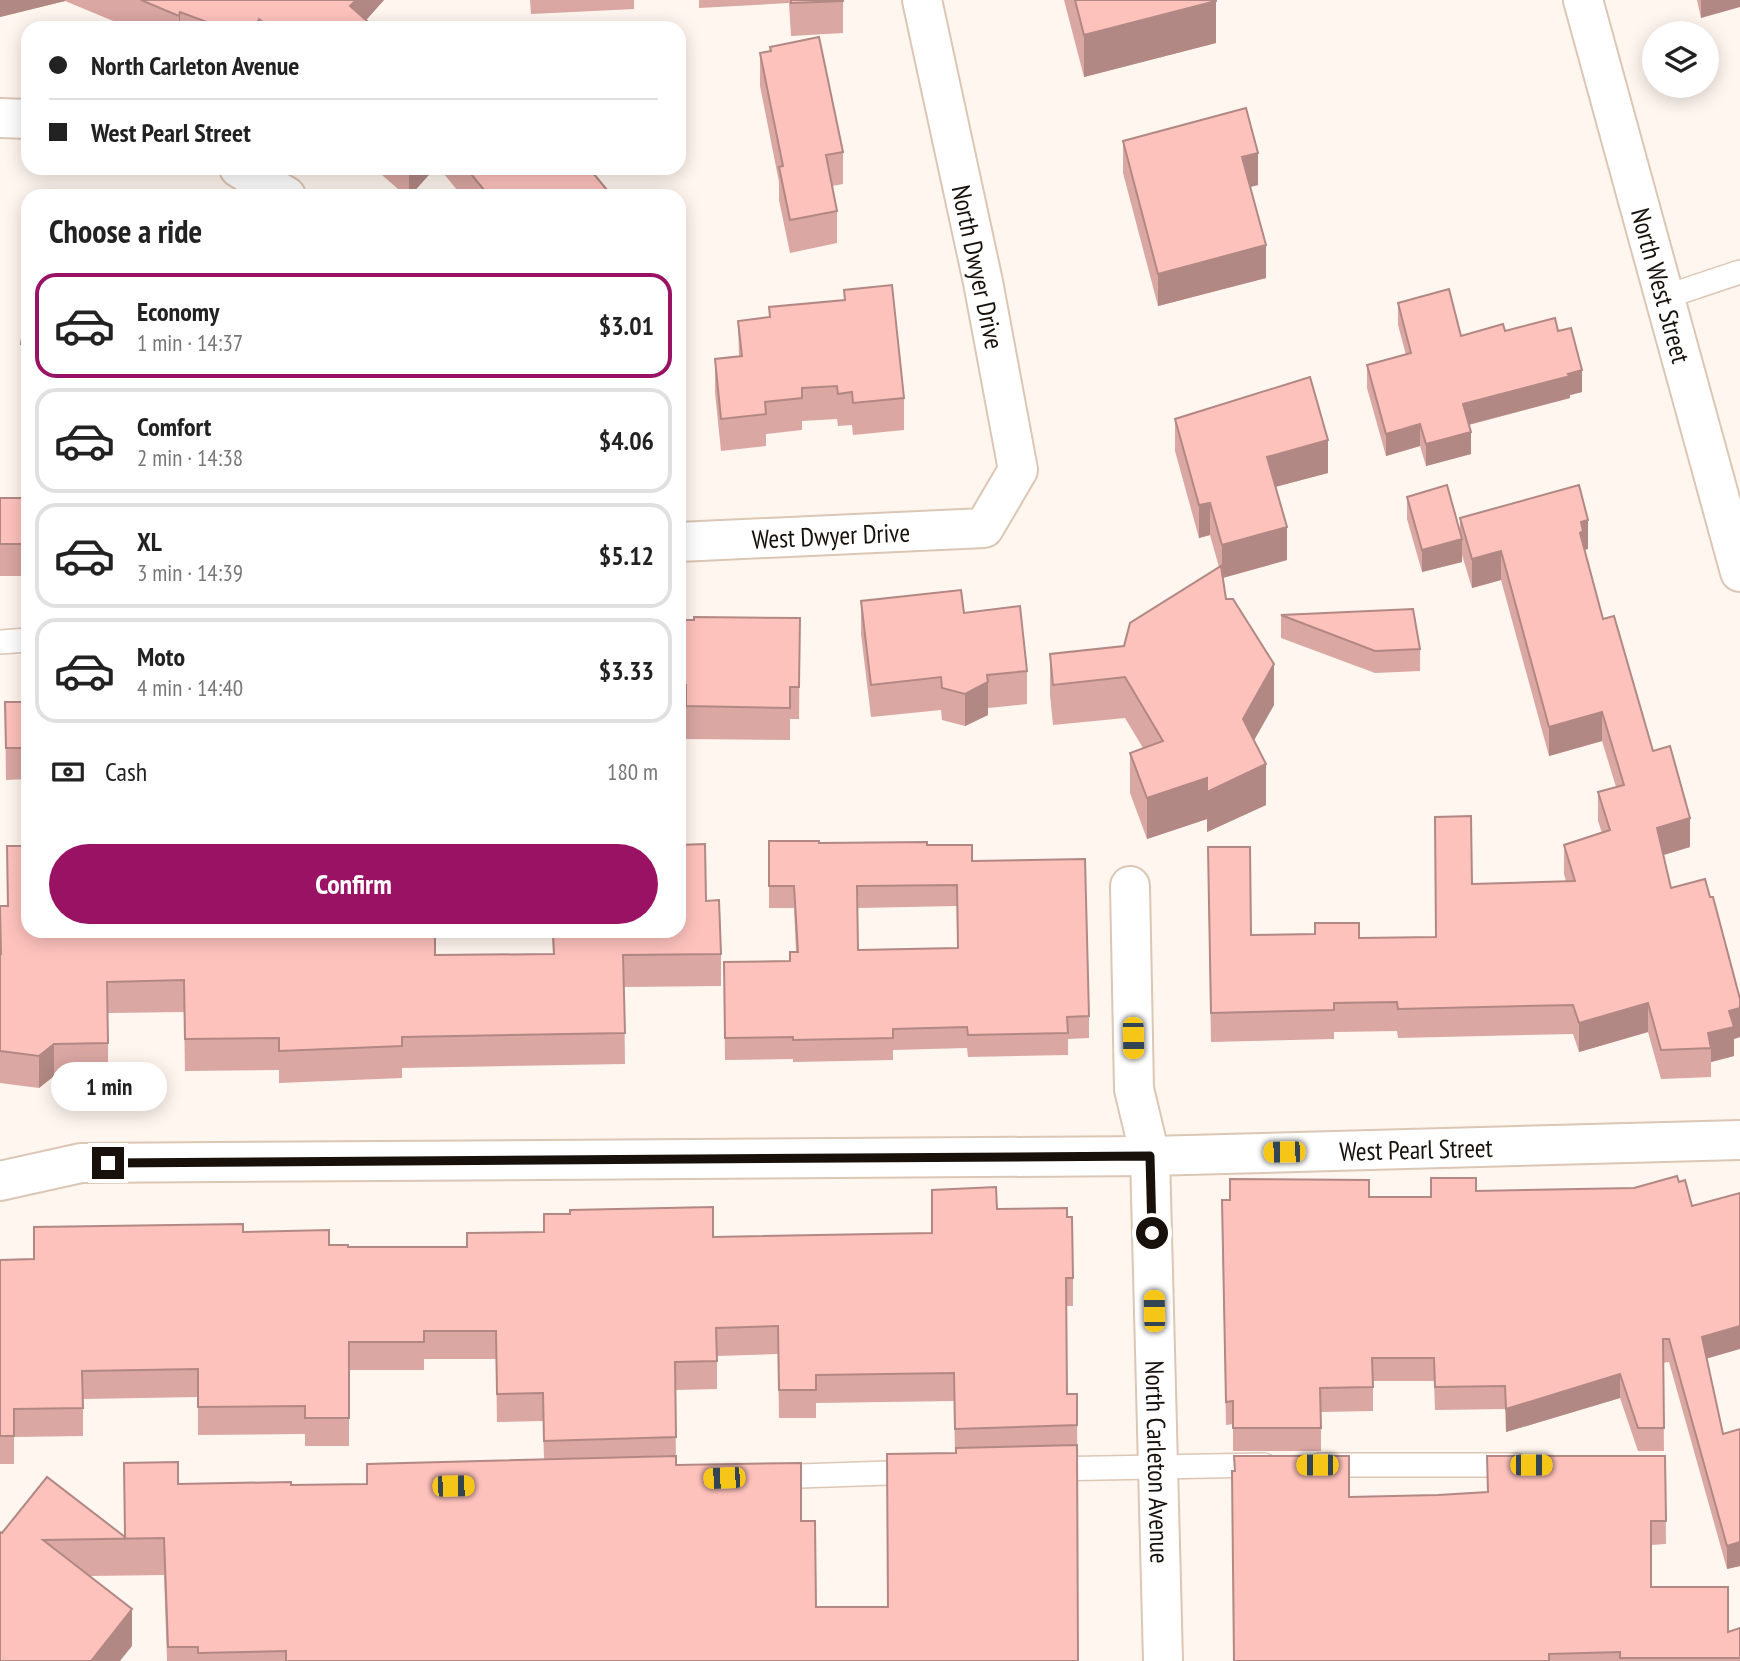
<!DOCTYPE html>
<meta charset="utf-8">
<style>
body{margin:0;font-family:"PT Sans Narrow",sans-serif;background:#f6f6f6;color:#222;height:100vh;display:flex;flex-direction:column;font-size:26px;white-space:nowrap}
*{box-sizing:border-box;margin:0}
p{font-size:23px;color:#767676}
.icon{flex:none;width:38px;height:38px;fill:none;stroke:currentColor;stroke-width:2;stroke-linecap:round;stroke-linejoin:round}
.map{position:relative;flex:1;overflow:hidden}
.side{position:absolute;left:21px;top:189px;width:665px;height:749px;display:flex;flex-direction:column;background:#fff;border-radius:21px;box-shadow:0 4px 18px #0003}
.side>*{flex:none}
.banner{position:absolute;left:21px;top:21px;width:665px;height:154px;border-radius:21px;box-shadow:0 4px 18px #0003;display:grid;align-content:center;height:154px;padding:0 28px;background:#fff}
.controls{position:absolute;left:1642px;top:21px;display:grid;gap:14px}
.controls a{display:grid;place-items:center;width:77px;height:77px;border-radius:50%;background:#fff;box-shadow:0 4px 18px #0003;font-size:35px}
.end{position:absolute;width:32px;height:32px;margin:-16px;border:9px solid #18110b;background:#fff;box-shadow:0 0 0 4px #fff}
.from{border-radius:50%}
.bubble{position:absolute;height:49px;border-radius:24px;background:#fff;box-shadow:0 4px 18px #0003;font-size:23px;font-weight:600;line-height:49px;text-align:center}
.car{position:absolute;width:21px;height:42px;margin:-21px -10px;border-radius:9px;box-shadow:0 0 5px 2px #0007;background:linear-gradient(#f5c518 24%,#345 0 40%,#f5c518 0 76%,#345 0 86%,#f5c518 0)}
.banner b{display:flex;align-items:center;gap:24px;height:66px;font-size:26px}
.banner b+b{border-top:2px solid #e0e0e0}
.banner i{width:18px;height:18px;background:#222}
ul{padding:0;list-style:none}
li{display:flex;align-items:center;gap:21px;height:105px;margin:0 14px 10px;padding:0 14px;border:4px solid #e0e0e0;border-radius:21px}
li div{flex:1}
li b{display:block;font-size:26px}
li em{font-style:normal;font-weight:600}
li.selected{border-color:#9a1264}
li>.icon{width:63px;height:63px;stroke-width:1.5}
h2{padding:0 28px;font-size:32px;line-height:84px}
.pay{display:flex;align-items:center;gap:18px;height:77px;padding:0 28px;font-size:26px}
.pay p{margin-inline-start:auto}
.primary-button{display:flex;gap:14px;margin-top:auto;padding:14px 28px}
.primary-button a{flex:1;height:80px;border-radius:42px;background:#9a1264;color:#fff;font-size:28px;font-weight:600;line-height:80px;text-align:center}
.map>svg:first-child{display:block}
.lines{fill:none;stroke-linecap:round;stroke-linejoin:round}
.service-casing{stroke:#dcc6b4;stroke-width:26}
.minor-casing{stroke:#dcc6b4;stroke-width:42}
.tertiary-casing{stroke:#dcc6b4;stroke-width:42}
.service{stroke:#fff;stroke-width:23}
.minor{stroke:#fff;stroke-width:38}
.tertiary{stroke:#fff;stroke-width:38}
.wall{fill:#daa7a3;fill-rule:evenodd}
.shaded-wall{fill:#b28884}
.building{fill:#fec2bd;stroke:#b28884;stroke-width:2;fill-rule:evenodd}
.route{stroke:#18110b;stroke-width:9}
.labels{text-anchor:middle;dominant-baseline:central;stroke-width:5;stroke-linejoin:round;paint-order:stroke}
.street-label{font-size:26px;fill:#18110b;stroke:#fff}
</style>
<div class="map">
<svg width="1740" height="1661" viewBox="0 0 1740 1661">
<rect width="100%" height="100%" fill="#fff6ef"/>
<g class="lines">
<!-- service casing -->
<g class="service-casing">
<g id="service">
<path d="M 1665,297 L 1740,272"/>
<path d="M 0,642 L 28,640"/>
<path d="M 1320,1465 L 1516,1465"/>
<path d="M 1047,1469 L 1264,1465"/>
<path d="M 770,1477 L 918,1472"/>
</g>
</g>
<!-- minor casing -->
<g class="minor-casing">
<g id="minor">
<path d="M 0,118 L 28,119"/>
<path d="M 239,168 L 286,196"/>
<path id="s1" d="M 679,542 L 984,528 L 1018,470 L 983,282 L 922,0"/>
<path id="s2" d="M 1130,886 L 1134,1089 L 1150,1156 L 1163,1661"/>
<path id="s3" d="M 0,1181 L 81,1163 L 1150,1156 L 1740,1140"/>
</g>
</g>
<!-- tertiary casing -->
<g class="tertiary-casing">
<g id="tertiary">
<path id="s4" d="M 1583,0 L 1740,572"/>
</g>
</g>
<!-- service -->
<use href="#service" class="service"/>
<!-- minor -->
<use href="#minor" class="minor"/>
<!-- tertiary -->
<use href="#tertiary" class="tertiary"/>
</g>
<!-- wall -->
<g class="wall">
<path d="M 0,0 L 384,0 L 366,20 L 375,28 L 130,28 L 65,1 L 0,17 Z"/>
<path d="M 530,0 L 634,0 L 634,9 L 531,14 Z"/>
<path d="M 699,0 L 843,0 L 843,33 L 791,36 L 789,3 L 699,8 Z"/>
<path d="M 1064,0 L 1216,0 L 1216,43 L 1084,77 Z"/>
<path d="M 1697,0 L 1740,0 L 1701,18 Z"/>
<path d="M 770,47 L 843,152 L 843,184 L 832,186 L 837,211 L 837,243 L 790,253 L 779,200 L 779,182 L 760,86 L 760,53 L 770,51 Z"/>
<path d="M 1123,141 L 1258,185 L 1250,187 L 1266,278 L 1158,306 L 1123,173 Z"/>
<path d="M 374,168 L 435,168 L 410,196 L 406,196 Z"/>
<path d="M 439,168 L 589,168 L 612,196 L 462,196 Z"/>
<path d="M 844,290 L 904,398 L 904,430 L 853,435 L 852,425 L 838,426 L 837,419 L 802,421 L 802,430 L 766,434 L 766,446 L 721,451 L 715,392 L 715,359 L 739,357 L 738,321 L 769,318 L 769,307 L 844,300 Z"/>
<path d="M 28,299 L 28,378 L 21,377 L 21,344 Z"/>
<path d="M 1398,303 L 1461,336 L 1505,331 L 1558,331 L 1582,392 L 1570,395 L 1570,398 L 1469,425 L 1471,454 L 1426,466 L 1420,446 L 1386,456 L 1367,388 L 1367,365 L 1406,355 L 1398,325 Z"/>
<path d="M 1175,419 L 1328,473 L 1275,487 L 1287,560 L 1223,578 L 1226,599 L 1274,705 L 1254,740 L 1266,805 L 1207,832 L 1207,819 L 1147,839 L 1130,793 L 1130,753 L 1143,748 L 1125,718 L 1053,725 L 1050,695 L 1050,654 L 1124,646 L 1219,567 L 1210,535 L 1199,538 L 1175,451 Z"/>
<path d="M 1407,497 L 1460,531 L 1460,518 L 1588,549 L 1584,550 L 1603,619 L 1653,751 L 1690,847 L 1663,855 L 1671,888 L 1740,999 L 1740,1037 L 1734,1039 L 1734,1056 L 1711,1062 L 1711,1077 L 1661,1079 L 1648,1032 L 1579,1052 L 1573,1034 L 1398,1038 L 1397,1031 L 1334,1032 L 1334,1039 L 1211,1042 L 1208,876 L 1251,935 L 1359,938 L 1436,937 L 1472,884 L 1566,881 L 1564,874 L 1564,845 L 1602,833 L 1598,821 L 1598,792 L 1616,787 L 1602,741 L 1549,756 L 1501,580 L 1472,588 L 1462,555 L 1462,562 L 1422,572 L 1407,519 Z"/>
<rect x="0" y="498" width="28" height="78"/>
<path d="M 861,601 L 964,613 L 1027,671 L 1027,704 L 988,708 L 988,715 L 965,726 L 942,720 L 941,710 L 871,717 L 861,634 Z"/>
<path d="M 1281,615 L 1420,649 L 1420,671 L 1375,673 L 1281,638 Z"/>
<path d="M 800,618 L 799,719 L 790,719 L 790,740 L 686,739 L 686,718 L 679,718 L 679,620 Z"/>
<path d="M 5,702 L 28,702 L 28,779 L 6,780 Z"/>
<path d="M 769,841 L 819,843 L 927,845 L 972,861 L 1089,1016 L 1089,1038 L 1068,1039 L 1068,1055 L 968,1057 L 967,1048 L 893,1050 L 893,1060 L 793,1062 L 793,1059 L 725,1060 L 724,962 L 790,961 L 796,952 L 794,908 L 769,908 ZM 957,906 L 958,948 L 858,950 L 858,908 Z"/>
<path d="M 706,901 L 721,954 L 721,986 L 624,987 L 625,1064 L 402,1068 L 402,1078 L 279,1083 L 279,1070 L 185,1071 L 184,1012 L 108,1013 L 108,1075 L 54,1076 L 39,1088 L 0,1083 L 0,906 L 7,906 L 28,931 L 435,955 L 553,954 L 552,931 L 679,931 Z"/>
<path d="M 1230,1179 L 1369,1197 L 1431,1197 L 1476,1191 L 1706,1359 L 1723,1434 L 1740,1429 L 1740,1566 L 1727,1569 L 1669,1362 L 1663,1363 L 1664,1451 L 1638,1451 L 1620,1398 L 1506,1432 L 1505,1409 L 1435,1410 L 1434,1381 L 1373,1381 L 1373,1411 L 1321,1412 L 1321,1451 L 1233,1451 L 1233,1424 L 1226,1425 L 1222,1223 L 1230,1200 Z"/>
<path d="M 997,1209 L 1067,1217 L 1073,1278 L 1073,1306 L 1066,1306 L 1067,1394 L 1077,1394 L 1078,1661 L 167,1661 L 164,1575 L 89,1576 L 132,1646 L 2,1533 L 124,1537 L 124,1463 L 178,1484 L 291,1485 L 367,1484 L 544,1460 L 543,1421 L 497,1422 L 496,1359 L 424,1359 L 424,1370 L 349,1370 L 349,1446 L 305,1446 L 305,1434 L 198,1435 L 198,1397 L 83,1399 L 83,1436 L 14,1437 L 14,1464 L 0,1464 L 0,1260 L 34,1259 L 243,1232 L 348,1247 L 467,1247 L 713,1237 L 932,1233 ZM 778,1354 L 779,1418 L 816,1418 L 816,1403 L 954,1401 L 955,1453 L 887,1607 L 816,1607 L 801,1521 L 676,1465 L 675,1390 L 717,1389 L 717,1356 Z"/>
<path d="M 1487,1456 L 1665,1456 L 1666,1544 L 1651,1545 L 1651,1587 L 1728,1632 L 1740,1628 L 1740,1661 L 1234,1661 L 1349,1497 L 1438,1495 L 1487,1492 Z"/>
</g>
<!-- shaded-wall -->
<g class="shaded-wall">
<path d="M 0,0 L 65,0 L 65,1 L 0,17 Z"/>
<path d="M 356,0 L 384,0 L 359,28 L 350,6 Z"/>
<path d="M 1701,0 L 1740,0 L 1740,7 L 1701,18 Z"/>
<path d="M 1216,1 L 1216,43 L 1084,77 L 1084,35 Z"/>
<path d="M 180,12 L 180,28 L 179,28 L 179,16 Z"/>
<path d="M 1258,153 L 1258,185 L 1242,189 L 1242,157 Z"/>
<path d="M 409,168 L 435,168 L 410,196 L 409,196 Z"/>
<path d="M 1266,245 L 1266,278 L 1158,306 L 1158,274 Z"/>
<path d="M 1582,370 L 1582,392 L 1570,395 L 1570,398 L 1463,426 L 1463,404 Z"/>
<path d="M 1420,424 L 1420,446 L 1386,456 L 1386,434 Z"/>
<path d="M 1471,432 L 1471,454 L 1426,466 L 1426,444 Z"/>
<path d="M 1328,440 L 1328,473 L 1267,489 L 1267,457 Z"/>
<path d="M 1210,503 L 1210,535 L 1199,538 L 1199,505 Z"/>
<path d="M 1588,520 L 1588,549 L 1583,550 L 1580,533 L 1581,522 Z"/>
<path d="M 1287,527 L 1287,560 L 1222,578 L 1222,545 Z"/>
<path d="M 1462,539 L 1462,562 L 1422,572 L 1422,550 Z"/>
<path d="M 1501,551 L 1501,580 L 1472,588 L 1472,559 Z"/>
<path d="M 1274,664 L 1274,705 L 1243,760 L 1243,719 Z"/>
<path d="M 988,682 L 988,715 L 965,726 L 965,694 Z"/>
<path d="M 1602,712 L 1602,741 L 1549,756 L 1549,727 Z"/>
<path d="M 1266,764 L 1266,805 L 1207,832 L 1207,792 Z"/>
<path d="M 1207,778 L 1207,819 L 1147,839 L 1147,798 Z"/>
<path d="M 1690,818 L 1690,847 L 1657,857 L 1657,828 Z"/>
<path d="M 1648,1003 L 1648,1032 L 1579,1052 L 1579,1023 Z"/>
<path d="M 1740,1008 L 1740,1037 L 1734,1039 L 1734,1056 L 1711,1062 L 1711,1048 L 1708,1033 L 1729,1011 Z"/>
<path d="M 54,1044 L 54,1076 L 39,1088 L 39,1056 Z"/>
<path d="M 1740,1326 L 1740,1349 L 1702,1360 L 1702,1337 Z"/>
<path d="M 1620,1374 L 1620,1398 L 1506,1432 L 1506,1409 Z"/>
<path d="M 1740,1542 L 1740,1566 L 1727,1569 L 1727,1546 Z"/>
<path d="M 132,1609 L 132,1646 L 120,1661 L 91,1661 Z"/>
</g>
<!-- building -->
<g class="building">
<path d="M 141,0 L 356,0 L 350,6 L 375,28 L 270,28 L 259,19 L 255,28 L 223,28 L 180,12 L 179,16 Z"/>
<path d="M 791,0 L 843,0 L 843,1 L 791,3 Z"/>
<path d="M 1075,0 L 1216,0 L 1216,1 L 1084,35 Z"/>
<path d="M 819,37 L 843,152 L 826,155 L 837,211 L 790,220 L 779,167 L 783,166 L 760,53 L 771,51 L 770,47 Z"/>
<path d="M 1246,108 L 1258,153 L 1242,157 L 1266,245 L 1158,274 L 1123,141 Z"/>
<path d="M 466,168 L 589,168 L 612,196 L 489,196 Z"/>
<path d="M 892,285 L 904,398 L 853,403 L 852,392 L 838,394 L 837,386 L 802,388 L 802,398 L 765,402 L 766,414 L 721,419 L 715,359 L 742,356 L 738,321 L 770,317 L 769,307 L 845,300 L 844,290 Z"/>
<path d="M 1449,289 L 1461,336 L 1503,324 L 1505,331 L 1555,318 L 1558,331 L 1571,328 L 1582,370 L 1568,374 L 1570,376 L 1463,404 L 1471,432 L 1426,444 L 1420,424 L 1386,434 L 1367,365 L 1411,353 L 1398,303 Z"/>
<path d="M 28,299 L 28,346 L 21,344 Z"/>
<path d="M 1310,377 L 1328,440 L 1267,457 L 1287,527 L 1222,545 L 1210,503 L 1199,505 L 1175,419 Z"/>
<path d="M 1447,485 L 1462,539 L 1422,550 L 1407,497 Z"/>
<path d="M 1579,485 L 1588,520 L 1581,522 L 1583,531 L 1580,533 L 1603,619 L 1614,616 L 1653,751 L 1670,746 L 1690,818 L 1657,828 L 1671,888 L 1705,879 L 1710,897 L 1713,897 L 1740,999 L 1740,1008 L 1729,1011 L 1734,1027 L 1708,1033 L 1711,1048 L 1661,1050 L 1648,1003 L 1579,1023 L 1573,1005 L 1398,1009 L 1397,1002 L 1334,1003 L 1334,1010 L 1211,1013 L 1208,847 L 1250,847 L 1251,935 L 1315,934 L 1315,923 L 1359,923 L 1359,938 L 1436,937 L 1435,817 L 1471,816 L 1472,884 L 1575,881 L 1564,845 L 1610,830 L 1598,792 L 1624,785 L 1602,712 L 1549,727 L 1501,551 L 1472,559 L 1460,518 Z"/>
<rect x="0" y="498" width="28" height="46"/>
<path d="M 1221,566 L 1226,599 L 1233,599 L 1274,664 L 1243,719 L 1266,764 L 1207,792 L 1207,778 L 1147,798 L 1130,753 L 1163,741 L 1125,677 L 1053,685 L 1050,654 L 1124,646 L 1130,623 Z"/>
<path d="M 961,590 L 964,613 L 1020,606 L 1027,671 L 987,675 L 988,682 L 965,694 L 942,688 L 941,677 L 871,685 L 861,601 Z"/>
<path d="M 1413,609 L 1420,649 L 1375,651 L 1281,615 Z"/>
<path d="M 694,617 L 800,618 L 799,687 L 790,687 L 790,708 L 686,706 L 686,685 L 679,685 L 679,620 L 694,620 Z"/>
<path d="M 5,702 L 28,702 L 28,748 L 6,748 Z"/>
<path d="M 769,841 L 819,841 L 819,843 L 927,842 L 927,845 L 972,845 L 972,861 L 1085,859 L 1089,1016 L 1067,1017 L 1068,1033 L 968,1035 L 967,1027 L 893,1029 L 893,1038 L 793,1040 L 793,1037 L 725,1038 L 724,962 L 790,961 L 790,952 L 798,952 L 794,886 L 769,886 ZM 957,885 L 958,948 L 858,950 L 857,886 Z"/>
<path d="M 705,844 L 706,901 L 719,900 L 721,954 L 623,955 L 625,1033 L 402,1037 L 402,1046 L 279,1051 L 279,1038 L 185,1039 L 184,980 L 107,982 L 108,1043 L 54,1044 L 39,1056 L 0,1051 L 0,954 L 1,954 L 0,906 L 8,906 L 7,846 L 28,846 L 28,931 L 435,931 L 435,955 L 554,954 L 553,931 L 679,931 L 679,845 Z"/>
<path d="M 1677,1176 L 1679,1182 L 1685,1180 L 1692,1206 L 1740,1193 L 1740,1326 L 1702,1337 L 1723,1434 L 1740,1429 L 1740,1542 L 1727,1546 L 1669,1339 L 1663,1339 L 1664,1428 L 1638,1428 L 1620,1374 L 1506,1409 L 1505,1386 L 1435,1387 L 1434,1358 L 1372,1358 L 1373,1387 L 1320,1388 L 1321,1428 L 1233,1428 L 1233,1401 L 1226,1402 L 1222,1200 L 1230,1200 L 1230,1179 L 1369,1180 L 1369,1197 L 1431,1197 L 1431,1178 L 1476,1178 L 1476,1191 L 1634,1188 Z"/>
<path d="M 996,1187 L 997,1209 L 1067,1208 L 1067,1217 L 1072,1217 L 1073,1278 L 1066,1278 L 1067,1394 L 1077,1394 L 1077,1425 L 955,1429 L 954,1373 L 816,1375 L 816,1390 L 779,1390 L 778,1326 L 716,1328 L 717,1361 L 675,1362 L 676,1437 L 544,1441 L 543,1393 L 497,1394 L 496,1331 L 424,1331 L 424,1342 L 349,1342 L 349,1418 L 305,1418 L 305,1406 L 198,1407 L 198,1369 L 82,1371 L 83,1408 L 14,1409 L 14,1436 L 0,1436 L 0,1260 L 34,1259 L 34,1227 L 243,1224 L 243,1232 L 329,1230 L 329,1245 L 348,1245 L 348,1247 L 467,1247 L 467,1233 L 544,1232 L 544,1214 L 570,1214 L 570,1210 L 713,1207 L 713,1237 L 932,1233 L 932,1190 Z"/>
<path d="M 1077,1445 L 1078,1661 L 286,1661 L 286,1651 L 198,1653 L 198,1647 L 168,1647 L 164,1538 L 43,1540 L 132,1609 L 91,1661 L 0,1661 L 0,1532 L 2,1533 L 47,1477 L 125,1537 L 124,1463 L 178,1462 L 178,1484 L 291,1482 L 291,1485 L 367,1484 L 367,1464 L 676,1456 L 676,1465 L 801,1463 L 801,1521 L 815,1521 L 816,1607 L 888,1607 L 887,1454 L 956,1453 L 956,1448 Z"/>
<path d="M 1234,1456 L 1349,1456 L 1349,1497 L 1438,1495 L 1488,1492 L 1487,1456 L 1665,1456 L 1666,1521 L 1651,1521 L 1651,1587 L 1728,1587 L 1728,1632 L 1740,1628 L 1740,1658 L 1620,1658 L 1620,1652 L 1549,1654 L 1549,1661 L 1234,1661 L 1232,1471 L 1235,1471 Z"/>
</g>
<g class="lines">
<!-- route -->
<path class="route" d="M 108,1163 L 1150,1156 L 1152,1233"/>
</g>
<g class="labels">
<!-- street labels -->
<g class="street-label">
<text transform="translate(978 267) rotate(78)">North Dwyer Drive</text>
<text stroke="none"><textPath href="#s4" startOffset="296">North West Street</textPath></text>
<text stroke="none"><textPath href="#s1" startOffset="152">West Dwyer Drive</textPath></text>
<text stroke="none"><textPath href="#s3" startOffset="1418">West Pearl Street</textPath></text>
<text stroke="none"><textPath href="#s2" startOffset="578">North Carleton Avenue</textPath></text>
</g>
</g>
</svg>
<div class="controls">
<a><svg class="icon" aria-label="layers" viewBox="0 0 24 24"><path d="M12 4l9 5-9 5-9-5zM3 14l9 5 9-5"/></svg></a>
</div>
<i class="end from" style="left:1152px;top:1233px"></i>
<i class="end" style="left:108px;top:1163px"></i>
<div class="bubble" style="left:51px;top:1062px;width:116px">1 min</div>
<i class="car" style="left:1133px;top:1038px;rotate:179deg"></i>
<i class="car" style="left:1284px;top:1152px;rotate:269deg"></i>
<i class="car" style="left:1154px;top:1311px;rotate:359deg"></i>
<i class="car" style="left:1317px;top:1465px;rotate:270deg"></i>
<i class="car" style="left:1531px;top:1465px;rotate:90deg"></i>
<i class="car" style="left:724px;top:1478px;rotate:268deg"></i>
<i class="car" style="left:453px;top:1486px;rotate:89deg"></i>
<div class="banner">
<b><i class="from"></i>North Carleton Avenue</b>
<b><i></i>West Pearl Street</b>
</div>
<section class="side">
<h2>Choose a ride</h2>
<ul>
<li class="selected"><svg class="icon" aria-label="car" viewBox="0 0 24 24"><path d="M5 17H2v-5l4-1 3-4h7l3 4 3 1v5h-3M9 17h6M6 11h13"/><circle cx="7" cy="17" r="2"/><circle cx="17" cy="17" r="2"/></svg><div><b>Economy</b><p>1 min · 14:37</p></div><em>$3.01</em></li>
<li><svg class="icon" aria-label="car" viewBox="0 0 24 24"><path d="M5 17H2v-5l4-1 3-4h7l3 4 3 1v5h-3M9 17h6M6 11h13"/><circle cx="7" cy="17" r="2"/><circle cx="17" cy="17" r="2"/></svg><div><b>Comfort</b><p>2 min · 14:38</p></div><em>$4.06</em></li>
<li><svg class="icon" aria-label="car" viewBox="0 0 24 24"><path d="M5 17H2v-5l4-1 3-4h7l3 4 3 1v5h-3M9 17h6M6 11h13"/><circle cx="7" cy="17" r="2"/><circle cx="17" cy="17" r="2"/></svg><div><b>XL</b><p>3 min · 14:39</p></div><em>$5.12</em></li>
<li><svg class="icon" aria-label="car" viewBox="0 0 24 24"><path d="M5 17H2v-5l4-1 3-4h7l3 4 3 1v5h-3M9 17h6M6 11h13"/><circle cx="7" cy="17" r="2"/><circle cx="17" cy="17" r="2"/></svg><div><b>Moto</b><p>4 min · 14:40</p></div><em>$3.33</em></li>
</ul>
<div class="pay"><svg class="icon" aria-label="cash" viewBox="0 0 24 24"><path d="M3 7h18v10H3z"/><circle cx="12" cy="12" r="2"/></svg>Cash<p>180 m</p></div>
<div class="primary-button"><a>Confirm</a></div>
</section>
</div>
